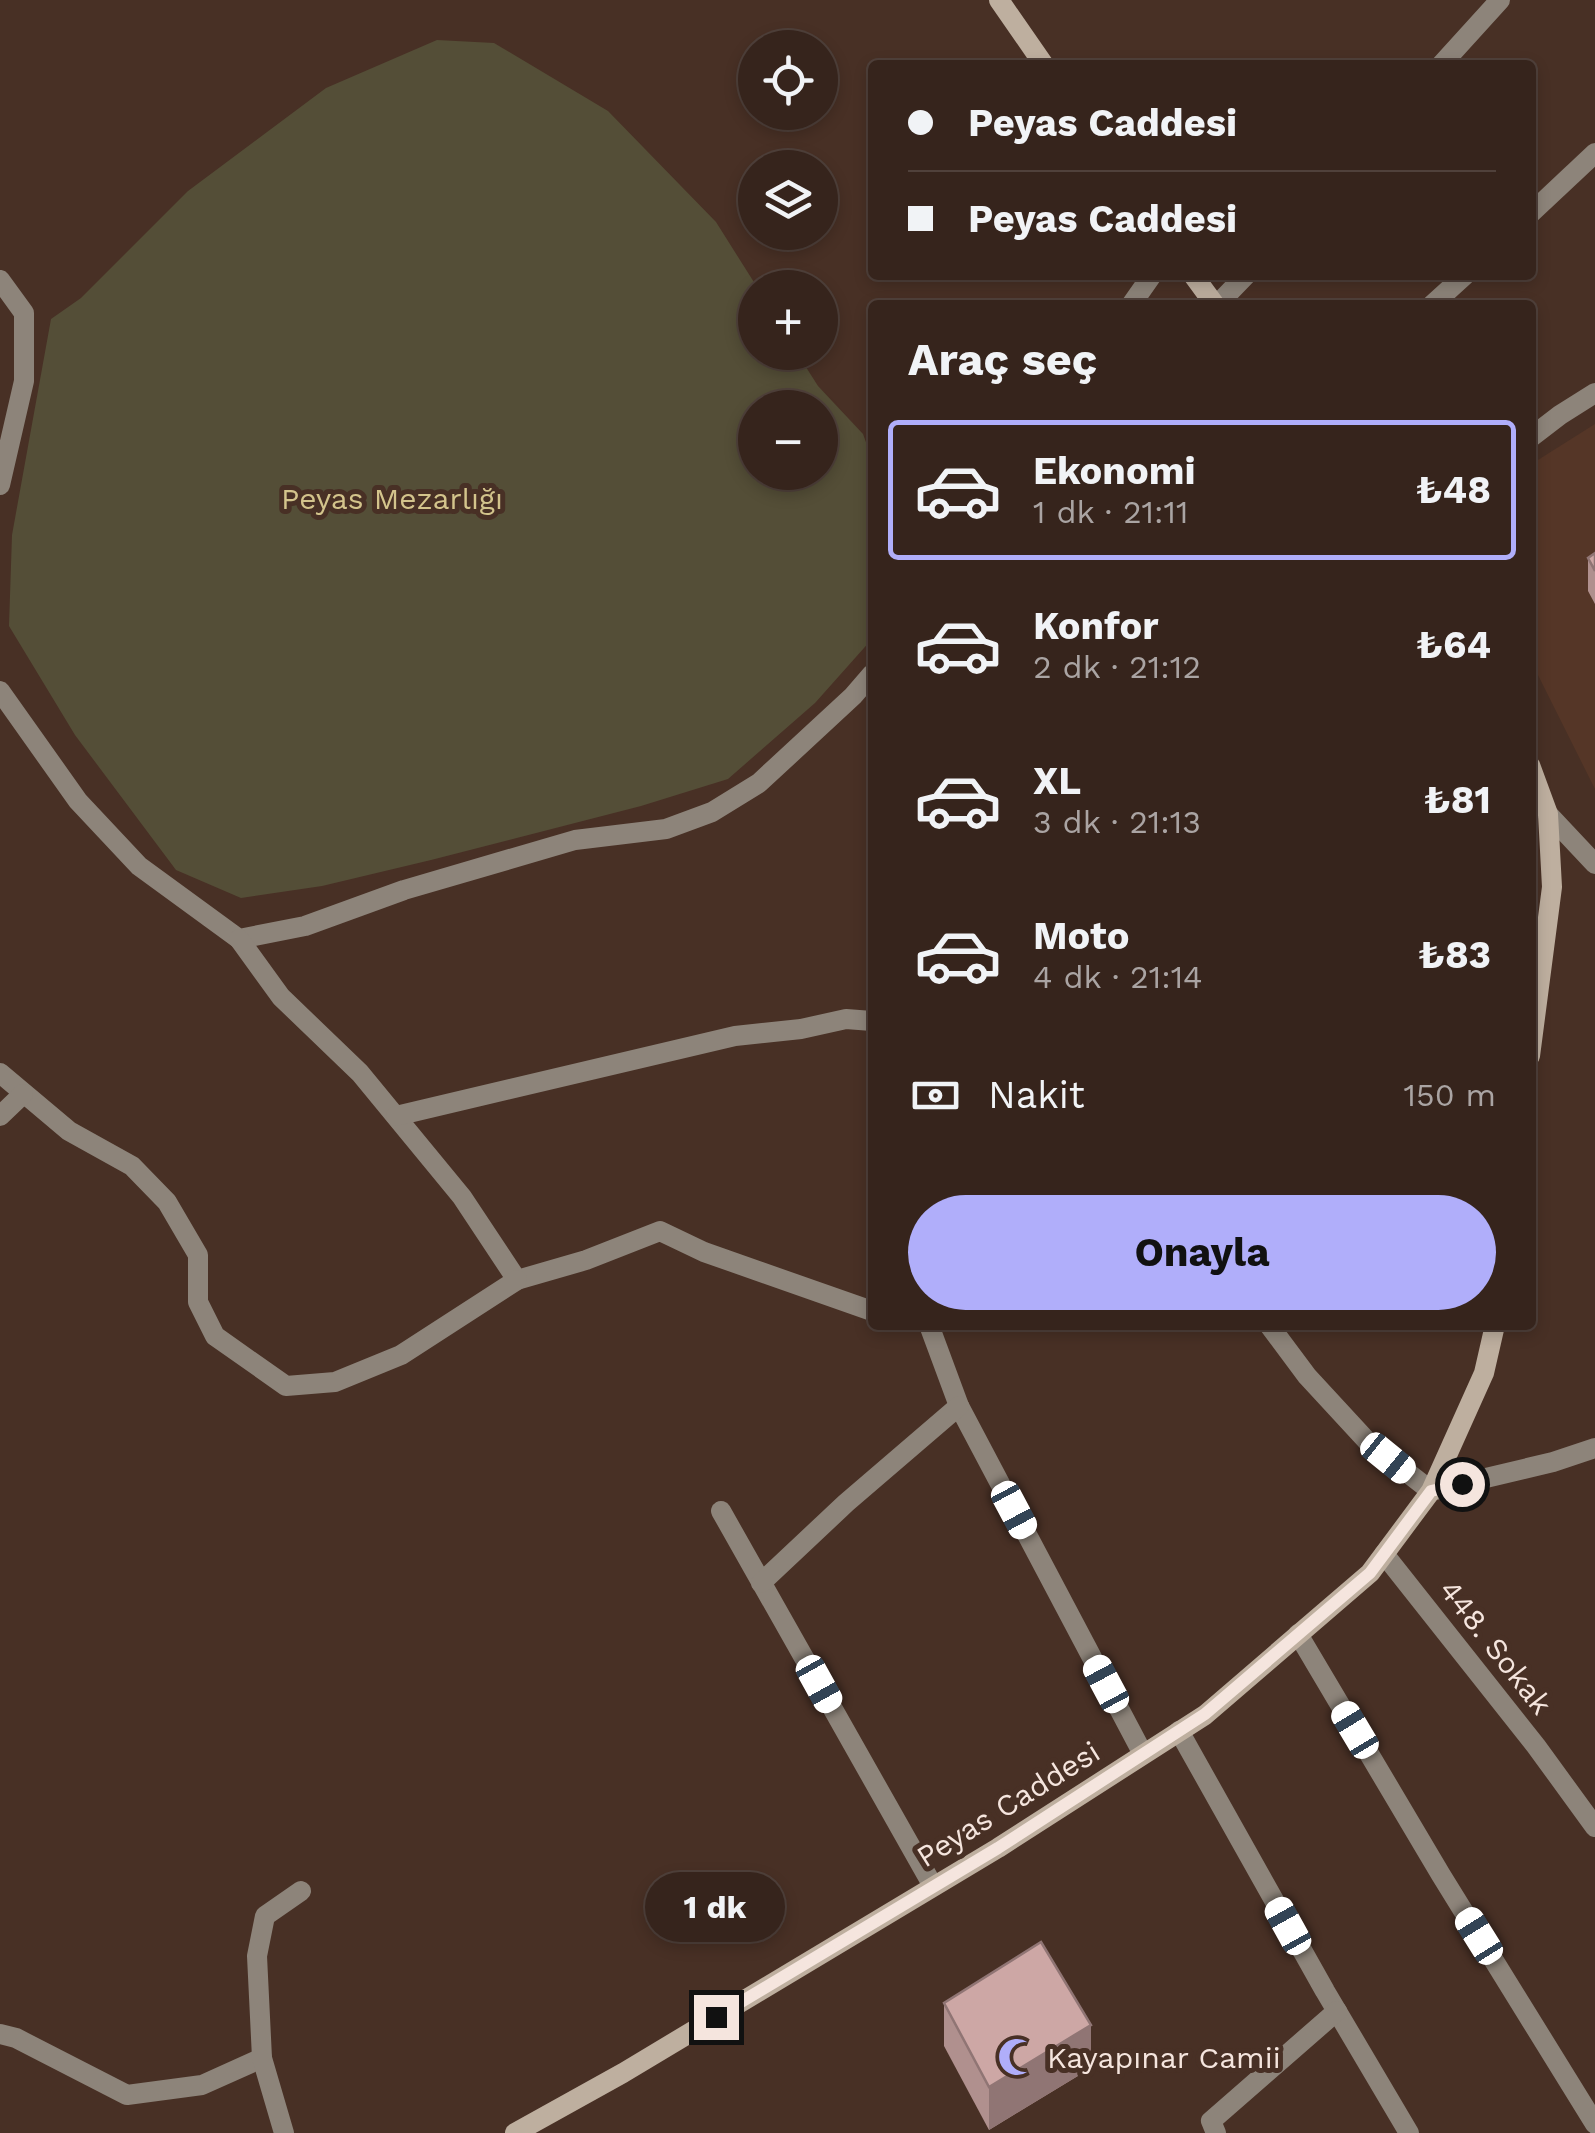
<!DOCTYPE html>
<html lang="tr">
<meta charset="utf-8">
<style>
body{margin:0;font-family:"Work Sans",sans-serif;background:#3d2c25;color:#f1f3f6;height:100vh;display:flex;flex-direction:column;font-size:38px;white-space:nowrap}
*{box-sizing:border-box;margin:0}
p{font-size:32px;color:#aaa4a3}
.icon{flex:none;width:55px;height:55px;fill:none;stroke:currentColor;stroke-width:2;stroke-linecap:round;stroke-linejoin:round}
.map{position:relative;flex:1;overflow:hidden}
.panel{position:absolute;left:868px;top:300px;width:668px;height:1030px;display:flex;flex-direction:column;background:#36241c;border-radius:10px;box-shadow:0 5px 15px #0003,0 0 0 2px #50413b}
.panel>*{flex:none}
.banner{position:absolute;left:868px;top:60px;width:668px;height:220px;border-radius:10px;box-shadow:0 5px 15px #0003,0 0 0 2px #50413b;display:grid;align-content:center;height:220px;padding:0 40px;background:#36241c}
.tools{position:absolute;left:738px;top:30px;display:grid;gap:20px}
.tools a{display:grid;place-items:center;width:100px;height:100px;border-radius:50%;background:#36241c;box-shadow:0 5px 15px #0003,0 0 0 2px #50413b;font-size:50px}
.end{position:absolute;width:45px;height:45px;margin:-22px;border:12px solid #f5e5de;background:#111;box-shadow:0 0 0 5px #111}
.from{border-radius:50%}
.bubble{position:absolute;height:70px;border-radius:35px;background:#36241c;box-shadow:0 5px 15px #0003,0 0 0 2px #50413b;font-size:32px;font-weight:700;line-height:70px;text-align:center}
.car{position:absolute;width:30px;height:60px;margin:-30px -15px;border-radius:12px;box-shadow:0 0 8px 2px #0007;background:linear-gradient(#fff 24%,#345 0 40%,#fff 0 76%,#345 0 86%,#fff 0)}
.banner b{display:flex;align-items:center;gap:35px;height:95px;font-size:38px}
.banner b+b{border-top:2px solid #50413b}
.banner i{width:25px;height:25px;background:#f1f3f6}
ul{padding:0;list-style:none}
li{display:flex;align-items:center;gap:30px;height:140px;margin:0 20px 15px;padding:0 20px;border:5px solid transparent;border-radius:10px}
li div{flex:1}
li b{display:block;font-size:38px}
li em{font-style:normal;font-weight:700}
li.selected{border-color:#b0aefa}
li>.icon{width:90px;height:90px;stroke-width:1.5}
h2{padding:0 40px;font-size:45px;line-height:120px}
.pay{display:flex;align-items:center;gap:25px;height:110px;padding:0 40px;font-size:38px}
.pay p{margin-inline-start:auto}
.button{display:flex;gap:20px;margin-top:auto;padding:20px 40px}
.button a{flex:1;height:115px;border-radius:60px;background:#b0aefa;color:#111;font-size:40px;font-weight:700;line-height:115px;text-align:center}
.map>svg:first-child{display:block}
.built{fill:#553627}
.green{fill:#544e37;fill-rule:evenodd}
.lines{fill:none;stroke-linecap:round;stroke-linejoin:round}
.street{stroke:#8d847a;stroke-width:20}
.secondary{stroke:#beaf9f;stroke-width:20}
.wall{fill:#b0908e}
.shaded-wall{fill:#907574}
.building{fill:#cda7a5;stroke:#907574;stroke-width:2.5}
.route{stroke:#f5e5de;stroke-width:12}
.labels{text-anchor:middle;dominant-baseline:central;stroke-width:10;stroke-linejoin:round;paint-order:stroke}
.park-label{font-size:30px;fill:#d3c48c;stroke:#483025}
.street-label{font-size:30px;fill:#f5e5de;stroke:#483025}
.poi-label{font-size:30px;fill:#f5e5de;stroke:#483025;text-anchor:start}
</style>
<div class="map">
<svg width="1595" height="2133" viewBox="0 0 1595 2133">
<rect width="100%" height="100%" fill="#483025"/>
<!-- built -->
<path class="built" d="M 1595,424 L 1595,789 L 1530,659 L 1530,465 Z"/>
<!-- green -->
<path class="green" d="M 437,40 L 494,43 L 608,111 L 716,222 L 757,287 L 755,352 L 797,353 L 818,386 L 863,434 L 872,459 L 872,639 L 815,703 L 728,779 L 641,806 L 431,860 L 322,886 L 241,898 L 176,870 L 75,735 L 9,626 L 12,535 L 51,319 L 81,298 L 188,191 L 326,88 ZM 755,408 L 820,408 L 820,472 L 755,472 Z"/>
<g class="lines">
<!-- street -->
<g class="street">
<path d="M 1441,65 L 1500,0"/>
<path d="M 1530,214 L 1595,153"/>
<path d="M 0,280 L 24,313 L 24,381 L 0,485"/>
<path d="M 1131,305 L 1152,275"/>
<path d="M 1217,305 L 1246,275"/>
<path d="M 1432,305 L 1465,275"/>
<path d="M 1530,438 L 1560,415 L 1595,393"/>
<path d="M 0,691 L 78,801 L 139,866 L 239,939 L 305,926 L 404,890 L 575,840 L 666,829 L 712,812 L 759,783 L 853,696 L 872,674"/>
<path d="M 1548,814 L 1595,864"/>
<path d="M 239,939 L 281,997 L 360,1073 L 462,1197 L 517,1280 L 586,1260 L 660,1231 L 704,1252 L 872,1311"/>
<path d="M 0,1073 L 69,1131 L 132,1166 L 167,1202 L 198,1255 L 198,1302 L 215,1336 L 286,1386 L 335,1382 L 401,1355 L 517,1280"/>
<path d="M 0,1116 L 23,1094"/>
<path d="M 396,1116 L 735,1036 L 801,1029 L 846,1019 L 872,1021"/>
<path d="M 929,1325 L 959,1406 L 1143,1754"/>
<path d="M 1269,1325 L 1307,1376 L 1367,1441 L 1431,1491 L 1553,1462 L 1595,1448"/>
<path d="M 721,1511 L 933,1886"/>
<path d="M 1384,1554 L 1536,1746 L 1595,1827"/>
<path d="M 761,1583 L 846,1503 L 959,1406"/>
<path d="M 1298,1634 L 1441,1875 L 1595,2124"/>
<path d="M 1179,1731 L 1325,1991 L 1409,2133"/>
<path d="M 0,2034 L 16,2038 L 127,2095 L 202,2085 L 262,2058"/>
<path d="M 284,2133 L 262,2058 L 257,1956 L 265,1916 L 301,1891"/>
<path d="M 1216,2133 L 1211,2121 L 1337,2011"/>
</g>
<!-- secondary -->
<g class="secondary">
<path d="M 999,0 L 1044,65"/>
<path d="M 1193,275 L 1215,305"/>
<path d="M 1530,765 L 1548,814 L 1552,887 L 1530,1056"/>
<path d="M 515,2133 L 623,2073 L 998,1848 L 1205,1715 L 1370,1573 L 1431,1491 L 1484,1373 L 1495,1325"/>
</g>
</g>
<!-- wall -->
<g class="wall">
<path d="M 1595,553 L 1595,604 L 1588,591 L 1588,558 Z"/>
<path d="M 944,2003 L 1091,2068 L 989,2130 L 944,2046 Z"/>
</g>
<!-- shaded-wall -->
<path class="shaded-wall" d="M 1091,2025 L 1091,2068 L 989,2130 L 989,2087 Z"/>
<!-- building -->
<g class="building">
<path d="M 1595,553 L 1595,571 L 1588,558 Z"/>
<path d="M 1041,1942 L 1091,2025 L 989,2087 L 944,2003 Z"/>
</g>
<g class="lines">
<!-- route -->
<path class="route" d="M 716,2017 L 998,1848 L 1205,1714 L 1370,1573 L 1431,1491 L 1462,1484"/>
</g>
<!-- icons -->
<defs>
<g id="mosque-bare" transform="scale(3)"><path d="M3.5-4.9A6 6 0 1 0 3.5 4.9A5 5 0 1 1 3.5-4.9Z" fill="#b0aefa" stroke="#483025" stroke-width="2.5" paint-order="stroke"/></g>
</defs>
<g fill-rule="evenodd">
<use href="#mosque-bare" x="1017" y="2057"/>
</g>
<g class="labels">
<!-- park labels -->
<g class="park-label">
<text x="392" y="498">Peyas Mezarlığı</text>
</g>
<!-- street labels -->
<g class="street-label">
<text transform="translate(1496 1647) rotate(52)">448. Sokak</text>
<text transform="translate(1008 1804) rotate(-32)">Peyas Caddesi</text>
</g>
<!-- poi labels -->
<g class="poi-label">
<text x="1047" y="2057">Kayapınar Camii</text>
</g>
</g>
</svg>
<div class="tools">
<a><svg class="icon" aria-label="locate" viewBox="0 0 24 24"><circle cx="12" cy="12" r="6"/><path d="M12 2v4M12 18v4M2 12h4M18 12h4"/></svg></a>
<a><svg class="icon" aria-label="layers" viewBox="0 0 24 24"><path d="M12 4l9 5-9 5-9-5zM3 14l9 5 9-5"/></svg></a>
<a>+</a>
<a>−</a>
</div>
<i class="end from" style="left:1462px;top:1484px"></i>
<i class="end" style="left:716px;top:2017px"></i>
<div class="bubble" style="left:645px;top:1872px;width:140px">1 dk</div>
<i class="car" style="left:1388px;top:1458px;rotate:129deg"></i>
<i class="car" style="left:1014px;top:1510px;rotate:152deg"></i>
<i class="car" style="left:819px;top:1684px;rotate:151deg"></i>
<i class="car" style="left:1106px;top:1684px;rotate:332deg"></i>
<i class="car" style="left:1355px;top:1730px;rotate:329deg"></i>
<i class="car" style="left:1288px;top:1926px;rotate:331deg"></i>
<i class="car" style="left:1479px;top:1936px;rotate:328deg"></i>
<div class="banner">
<b><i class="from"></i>Peyas Caddesi</b>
<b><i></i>Peyas Caddesi</b>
</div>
<section class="panel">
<h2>Araç seç</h2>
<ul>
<li class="selected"><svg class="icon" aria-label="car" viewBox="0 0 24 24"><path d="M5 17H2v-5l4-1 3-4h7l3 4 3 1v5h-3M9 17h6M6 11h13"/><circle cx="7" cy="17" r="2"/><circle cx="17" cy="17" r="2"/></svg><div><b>Ekonomi</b><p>1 dk · 21:11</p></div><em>₺48</em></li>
<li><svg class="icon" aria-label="car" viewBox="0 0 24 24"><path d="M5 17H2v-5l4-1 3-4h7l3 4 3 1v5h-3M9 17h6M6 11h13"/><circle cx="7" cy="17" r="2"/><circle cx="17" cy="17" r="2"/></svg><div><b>Konfor</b><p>2 dk · 21:12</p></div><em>₺64</em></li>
<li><svg class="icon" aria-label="car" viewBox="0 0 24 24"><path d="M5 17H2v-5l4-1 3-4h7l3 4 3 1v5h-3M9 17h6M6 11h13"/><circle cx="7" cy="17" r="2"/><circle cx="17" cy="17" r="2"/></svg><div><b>XL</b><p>3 dk · 21:13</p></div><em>₺81</em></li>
<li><svg class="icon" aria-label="car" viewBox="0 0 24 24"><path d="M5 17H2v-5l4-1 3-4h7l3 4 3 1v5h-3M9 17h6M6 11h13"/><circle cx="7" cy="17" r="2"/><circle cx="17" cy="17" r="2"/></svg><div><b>Moto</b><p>4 dk · 21:14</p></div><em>₺83</em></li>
</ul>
<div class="pay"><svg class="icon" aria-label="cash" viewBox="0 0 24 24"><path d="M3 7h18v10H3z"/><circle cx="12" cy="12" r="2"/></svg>Nakit<p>150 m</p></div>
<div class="button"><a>Onayla</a></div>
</section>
</div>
